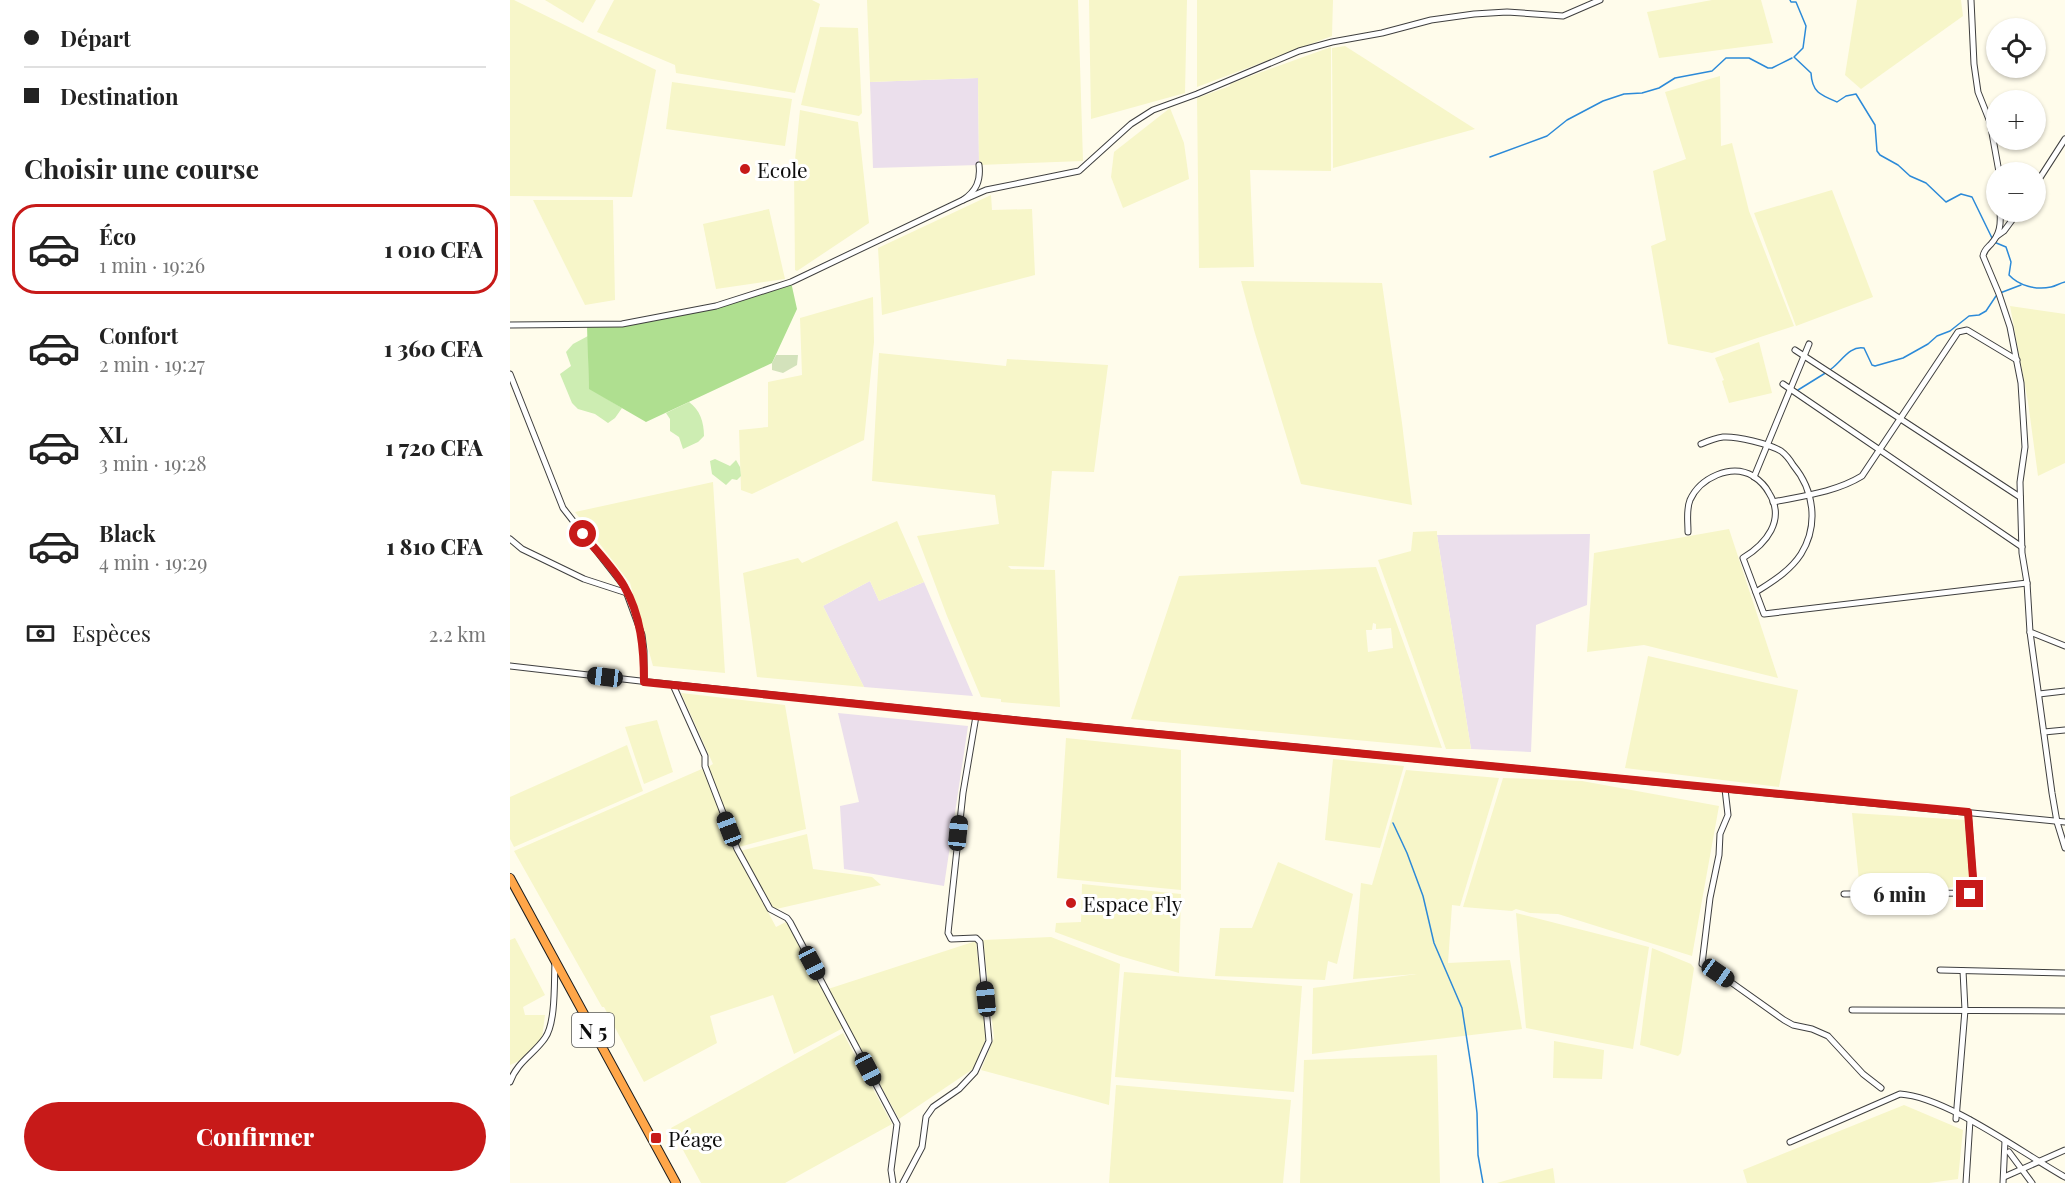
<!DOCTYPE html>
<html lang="fr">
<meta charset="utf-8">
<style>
body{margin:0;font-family:"Playfair Display",serif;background:#f6f6f6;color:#222;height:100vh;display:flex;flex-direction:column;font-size:22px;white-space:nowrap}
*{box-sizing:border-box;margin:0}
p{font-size:20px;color:#767676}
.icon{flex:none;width:33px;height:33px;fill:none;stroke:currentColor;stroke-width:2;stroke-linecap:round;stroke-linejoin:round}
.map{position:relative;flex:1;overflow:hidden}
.drawer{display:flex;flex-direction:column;background:#fff;width:510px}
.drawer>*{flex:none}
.hud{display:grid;align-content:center;height:132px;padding:0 24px;background:#fff}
.buttons{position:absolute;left:1476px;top:18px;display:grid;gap:12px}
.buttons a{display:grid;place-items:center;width:60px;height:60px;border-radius:50%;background:#fff;box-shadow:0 2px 4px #0004;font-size:30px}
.end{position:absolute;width:27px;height:27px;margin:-14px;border:8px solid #c71a19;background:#fff;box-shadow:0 0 0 3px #fff}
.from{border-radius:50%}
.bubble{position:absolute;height:42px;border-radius:21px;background:#fff;box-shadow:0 2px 4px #0004;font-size:20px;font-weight:800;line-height:42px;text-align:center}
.car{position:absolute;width:18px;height:36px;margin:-18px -9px;border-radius:8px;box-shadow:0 0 4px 2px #0007;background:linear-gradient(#222 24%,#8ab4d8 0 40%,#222 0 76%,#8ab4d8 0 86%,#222 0)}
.hud b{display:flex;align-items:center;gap:21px;height:57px;font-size:22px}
.hud b+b{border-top:2px solid #e0e0e0}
.hud i{width:15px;height:15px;background:#222}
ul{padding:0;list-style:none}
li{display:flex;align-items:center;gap:18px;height:90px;margin:0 12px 9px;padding:0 12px;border:3px solid transparent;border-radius:24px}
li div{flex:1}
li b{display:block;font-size:22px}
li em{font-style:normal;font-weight:800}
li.selected{border-color:#c71a19}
li>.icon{width:54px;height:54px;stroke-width:1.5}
h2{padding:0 24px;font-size:27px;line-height:72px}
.pay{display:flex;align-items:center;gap:15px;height:66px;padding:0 24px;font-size:22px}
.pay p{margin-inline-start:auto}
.primary-button{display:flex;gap:12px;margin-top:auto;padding:12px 24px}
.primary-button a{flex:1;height:69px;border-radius:36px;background:#c71a19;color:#fff;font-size:24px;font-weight:800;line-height:69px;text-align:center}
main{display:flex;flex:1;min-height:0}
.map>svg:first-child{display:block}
.industrial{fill:#ebdfec}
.farmland{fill:#f7f6c9;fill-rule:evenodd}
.green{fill:#cdedb2}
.forest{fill:#afdf90}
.cemetery{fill:#d3e2bb}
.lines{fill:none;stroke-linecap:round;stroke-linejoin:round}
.stream{stroke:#2c8ad8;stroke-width:1.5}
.minor-casing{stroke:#3f3f3f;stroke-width:7}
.highway-casing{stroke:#1d1d1d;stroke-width:10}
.minor{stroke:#fff;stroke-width:5}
.highway{stroke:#ffa649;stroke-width:8}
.route{stroke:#c71a19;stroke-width:8}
.poi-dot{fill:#c71a19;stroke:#fff;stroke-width:2}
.labels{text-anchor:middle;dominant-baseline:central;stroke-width:6;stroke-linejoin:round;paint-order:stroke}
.shield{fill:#fff;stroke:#555;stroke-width:1.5}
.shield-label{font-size:20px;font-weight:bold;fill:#0c0c0c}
.poi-label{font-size:21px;fill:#0c0c0c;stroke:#fff;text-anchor:start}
</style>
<main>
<section class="drawer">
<div class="hud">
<b><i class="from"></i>Départ</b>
<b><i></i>Destination</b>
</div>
<h2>Choisir une course</h2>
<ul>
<li class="selected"><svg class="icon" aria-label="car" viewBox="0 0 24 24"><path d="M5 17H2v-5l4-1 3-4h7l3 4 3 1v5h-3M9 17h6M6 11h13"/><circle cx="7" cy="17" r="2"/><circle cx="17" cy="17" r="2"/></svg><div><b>Éco</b><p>1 min · 19:26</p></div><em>1 010 CFA</em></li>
<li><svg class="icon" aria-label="car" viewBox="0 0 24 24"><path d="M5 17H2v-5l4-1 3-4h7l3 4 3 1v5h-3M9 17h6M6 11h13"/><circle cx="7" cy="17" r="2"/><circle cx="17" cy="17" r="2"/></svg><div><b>Confort</b><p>2 min · 19:27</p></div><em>1 360 CFA</em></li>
<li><svg class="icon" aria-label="car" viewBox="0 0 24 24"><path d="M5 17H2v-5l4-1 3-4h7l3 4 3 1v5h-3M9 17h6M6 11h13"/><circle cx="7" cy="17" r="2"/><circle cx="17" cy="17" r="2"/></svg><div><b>XL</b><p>3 min · 19:28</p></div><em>1 720 CFA</em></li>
<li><svg class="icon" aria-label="car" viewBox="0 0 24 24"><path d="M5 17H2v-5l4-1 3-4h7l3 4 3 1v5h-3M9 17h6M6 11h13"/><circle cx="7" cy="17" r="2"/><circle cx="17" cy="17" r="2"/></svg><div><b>Black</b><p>4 min · 19:29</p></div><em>1 810 CFA</em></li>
</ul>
<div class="pay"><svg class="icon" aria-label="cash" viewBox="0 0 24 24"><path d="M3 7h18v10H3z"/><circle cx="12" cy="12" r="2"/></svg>Espèces<p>2.2 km</p></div>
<div class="primary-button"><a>Confirmer</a></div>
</section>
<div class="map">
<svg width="1555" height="1183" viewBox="0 0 1555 1183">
<rect width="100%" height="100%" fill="#fffceb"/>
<!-- industrial -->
<g class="industrial">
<path d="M 468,78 L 469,165 L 363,168 L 360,82 Z"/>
<path d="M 1080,534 L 1077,605 L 1026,625 L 1021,752 L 961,749 L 927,535 Z"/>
<path d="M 360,581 L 369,601 L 414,582 L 463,696 L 354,687 L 313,606 Z"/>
<path d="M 328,713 L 458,726 L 434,886 L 334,869 L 330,806 L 349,802 Z"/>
</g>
<!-- farmland -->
<g class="farmland">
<path d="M 0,0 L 4,0 L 146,70 L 122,197 L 0,196 Z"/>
<path d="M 35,0 L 86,0 L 73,23 Z"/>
<path d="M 104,0 L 302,0 L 310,4 L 285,93 L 166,73 L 165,65 L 87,32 Z"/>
<path d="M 357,0 L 568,0 L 573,161 L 469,165 L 468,78 L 360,82 Z"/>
<path d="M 579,0 L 677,0 L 675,93 L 581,119 Z"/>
<path d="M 687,0 L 823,0 L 822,36 L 687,87 Z"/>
<path d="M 1202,0 L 1251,0 L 1263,43 L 1149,58 L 1137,12 Z"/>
<path d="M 1347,0 L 1451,0 L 1453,16 L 1351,89 L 1335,75 Z"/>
<path d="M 310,27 L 348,28 L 352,113 L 349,116 L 291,105 Z"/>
<path d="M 835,46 L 965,129 L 823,168 L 822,48 Z"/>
<path d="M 821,47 L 821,171 L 740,170 L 744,267 L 689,268 L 687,98 L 720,86 L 720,84 L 746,74 Z"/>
<path d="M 1210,76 L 1211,146 L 1222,143 L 1239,211 L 1284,326 L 1202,353 L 1158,344 L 1141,246 L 1156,240 L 1143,171 L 1176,159 L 1155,92 Z"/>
<path d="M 162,82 L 282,99 L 275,146 L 156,129 Z"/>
<path d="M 660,108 L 674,143 L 679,179 L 613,208 L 601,177 L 604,152 Z"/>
<path d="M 290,110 L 348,122 L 359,223 L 287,271 L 285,270 L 284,170 Z"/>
<path d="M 1322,190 L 1363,297 L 1286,326 L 1244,213 Z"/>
<path d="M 481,195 L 482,210 L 522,209 L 525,275 L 372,315 L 368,248 Z"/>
<path d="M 23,200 L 103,200 L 105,300 L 75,305 Z"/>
<path d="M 259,209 L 275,279 L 206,289 L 193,224 Z"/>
<path d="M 731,281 L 872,283 L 892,423 L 902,505 L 791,484 L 744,330 Z"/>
<path d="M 363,297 L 364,342 L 354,440 L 242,494 L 231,490 L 229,430 L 258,427 L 258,382 L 292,375 L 290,318 Z"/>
<path d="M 1500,306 L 1555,314 L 1555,463 L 1528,476 L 1518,402 Z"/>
<path d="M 1249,342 L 1262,393 L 1219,403 L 1212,381 L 1214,380 L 1205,358 Z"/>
<path d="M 369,353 L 496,366 L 497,359 L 598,365 L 584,472 L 542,471 L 534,567 L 498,566 L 501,569 L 545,570 L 550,707 L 491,702 L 491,699 L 471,697 L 437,616 L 407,536 L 489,524 L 485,495 L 362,481 Z"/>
<path d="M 203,482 L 215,673 L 143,666 L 120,583 L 65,512 Z"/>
<path d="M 387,521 L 414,582 L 369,601 L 360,581 L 313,606 L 354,687 L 247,677 L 233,573 L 288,558 L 292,563 Z"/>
<path d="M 1219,529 L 1268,678 L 1134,645 L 1077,652 L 1084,553 Z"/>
<path d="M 927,531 L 927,535 L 961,749 L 936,749 L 868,560 L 901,551 L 903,532 Z"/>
<path d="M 866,567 L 932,748 L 621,719 L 669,576 ZM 863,623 L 866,624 L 866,629 L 881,628 L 883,648 L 858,652 L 856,630 L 862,630 Z"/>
<path d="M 1138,656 L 1288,690 L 1269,787 L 1115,768 Z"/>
<path d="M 171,693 L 275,705 L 296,829 L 229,847 L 198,767 L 203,764 Z"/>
<path d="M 147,720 L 163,772 L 134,784 L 115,727 Z"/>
<path d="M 556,738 L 671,750 L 671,890 L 547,878 Z"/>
<path d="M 117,745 L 133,791 L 4,847 L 0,839 L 0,797 Z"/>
<path d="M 823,759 L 894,766 L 870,848 L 815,840 Z"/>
<path d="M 194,768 L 225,850 L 266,927 L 278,921 L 335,1027 L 284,1054 L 263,995 L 200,1016 L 207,1043 L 134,1082 L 94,1007 L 92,1007 L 4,851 Z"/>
<path d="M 896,770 L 989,778 L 950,906 L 942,905 L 938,963 L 1000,960 L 1012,1029 L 802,1054 L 803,988 L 907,974 L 843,979 L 851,883 L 862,885 Z"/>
<path d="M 993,778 L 1072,781 L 1209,806 L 1182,956 L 1048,914 L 1020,913 L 1006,909 L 1002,911 L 953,907 Z"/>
<path d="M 1342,813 L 1455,820 L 1461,887 L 1350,890 Z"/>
<path d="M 297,834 L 303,869 L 362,877 L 371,885 L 262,910 L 230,851 Z"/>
<path d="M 768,862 L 843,894 L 827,964 L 818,961 L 815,980 L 705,976 L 710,928 L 742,928 Z"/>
<path d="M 572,884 L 671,894 L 669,973 L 610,956 L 545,932 L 546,923 L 571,922 Z"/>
<path d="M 1006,913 L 1139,947 L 1123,1049 L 1016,1028 Z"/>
<path d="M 541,937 L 610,964 L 599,1105 L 471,1070 L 484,1038 L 473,940 Z"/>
<path d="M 5,938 L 35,995 L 13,1007 L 15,1015 L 35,1015 L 32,1038 L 9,1061 L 0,1065 L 0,940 Z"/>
<path d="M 466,941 L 476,1039 L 466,1067 L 389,1119 L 318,989 Z"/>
<path d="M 1142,948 L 1181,964 L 1184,968 L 1171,1053 L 1168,1056 L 1130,1045 Z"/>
<path d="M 614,972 L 792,986 L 784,1092 L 605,1077 Z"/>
<path d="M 333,1033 L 382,1124 L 275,1183 L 191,1183 L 161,1128 Z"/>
<path d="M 1044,1041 L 1094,1050 L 1092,1079 L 1043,1078 Z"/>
<path d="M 927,1055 L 930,1183 L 790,1183 L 794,1060 Z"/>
<path d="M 606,1085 L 781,1100 L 773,1183 L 599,1183 Z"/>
<path d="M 1394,1105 L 1453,1130 L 1448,1179 L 1419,1183 L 1237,1183 L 1233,1170 Z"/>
<path d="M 1043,1168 L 1045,1183 L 987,1183 L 1008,1177 Z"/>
</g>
<!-- green -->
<g class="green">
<path d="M 78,336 L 79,388 L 112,408 L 105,418 L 98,423 L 85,414 L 68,409 L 62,403 L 50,374 L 61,366 L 56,352 L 63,344 Z"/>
<path d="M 179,402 C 190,410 194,422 194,436 L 188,442 L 173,449 L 169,437 L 160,431 L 160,419 L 156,413 Z"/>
<path d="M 205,459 L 220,466 L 226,460 L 230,467 L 231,476 L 227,480 L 222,479 L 216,485 L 202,474 L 200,461 Z"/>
</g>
<!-- forest -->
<path class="forest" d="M 281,282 L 287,309 L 262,363 L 136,422 L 79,389 L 77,326 L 112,324 L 179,313 Z"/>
<!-- cemetery -->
<path class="cemetery" d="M 266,355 L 288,355 L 287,365 L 273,373 L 262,370 L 262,363 Z"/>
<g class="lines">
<!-- stream -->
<g class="stream">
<path d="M 1280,0 L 1281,2 L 1286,2 L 1296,26 L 1293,48 L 1284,57 L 1301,73 C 1302,92 1310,95 1327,102 L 1336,96 L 1346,94 L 1365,125 L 1367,151 L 1370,155 L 1388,165 L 1400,176 L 1416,183 L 1436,202 L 1451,194 L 1462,197 L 1482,238"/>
<path d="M 980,157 L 1037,136 L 1057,120 L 1093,101 L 1114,94 L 1132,93 L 1149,88 L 1165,78 L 1202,71 L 1216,58 L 1239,58 L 1258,68 L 1262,68 L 1282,58"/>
<path d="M 1484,242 L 1496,247 L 1501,262 L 1499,275 C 1509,286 1526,290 1541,287 C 1546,286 1550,283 1555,282"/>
<path d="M 1490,293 L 1511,285"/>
<path d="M 1321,369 C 1331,362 1340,345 1354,348 L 1362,365 L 1365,366 L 1393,358 L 1418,344 L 1427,336 L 1440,331 L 1459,316 L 1469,315 L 1476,311 L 1486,296"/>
<path d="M 1288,390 L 1317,372"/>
<path d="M 883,823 L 897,853 L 913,896 L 924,943 L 952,1008 L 963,1079 L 967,1113 L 968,1155 L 973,1183"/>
</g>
<!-- minor casing -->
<g class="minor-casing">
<g id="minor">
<path d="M 1461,0 L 1464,64 L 1468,92 L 1480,122 L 1489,172"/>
<path d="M 1526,184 L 1555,139"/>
<path d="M 453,200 L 476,190 L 569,171 L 621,124 L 643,110 L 687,94 L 789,51 L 822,42 L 872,33 L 921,20 L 964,14 L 997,12 L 1053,16 L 1090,0"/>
<path d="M 1490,212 C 1491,224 1490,234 1481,244 C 1477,248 1474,250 1473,256 L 1489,294 L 1500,327 L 1511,383 L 1515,447 L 1510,482 L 1512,553 L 1517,583 L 1520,632 L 1542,793 L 1547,822 L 1555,848"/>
<path d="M 1487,236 L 1494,231 L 1508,212"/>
<path d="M 0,325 L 112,324 L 206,306 L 281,282 L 453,200 C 466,191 471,181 469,165"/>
<path d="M 1285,350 L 1510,497"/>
<path d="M 0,374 L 53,508 L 114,586 L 132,635 L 134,651 L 134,682"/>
<path d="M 1273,384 L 1512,547"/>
<path d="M 1191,444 C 1198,441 1206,438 1213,437 C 1227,436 1259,444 1271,451 C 1275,454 1280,460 1283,465 C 1304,490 1309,525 1291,554 C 1280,571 1263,581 1246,592"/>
<path d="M 1244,477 L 1299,344"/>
<path d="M 1263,502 C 1293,496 1326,492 1352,476 L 1448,332 L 1457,330 L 1507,360"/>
<path d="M 1178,532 C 1178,521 1176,510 1180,500 C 1190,478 1221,463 1243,476 C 1249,480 1256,487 1259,493 C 1276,520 1256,544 1233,558 L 1254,614 L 1517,583"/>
<path d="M 0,539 L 12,549 L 74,579 L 117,593"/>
<path d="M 1520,632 L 1555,646"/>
<path d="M 0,666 L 139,682 L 466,716 L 1555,822"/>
<path d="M 163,685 L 195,756 L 195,766 L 227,849 L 260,909 L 277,918 L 280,922 L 387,1124 L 381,1170 L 383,1183"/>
<path d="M 1529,694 L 1555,691"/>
<path d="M 1534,732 L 1555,730"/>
<path d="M 1215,789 L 1218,815 L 1210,834 L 1209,855 L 1200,898 L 1192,964 L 1208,973 L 1274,1020 L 1283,1025 L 1302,1029 L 1318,1036 L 1353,1074 L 1371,1088"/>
<path d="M 1334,894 L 1463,893 L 1464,891 L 1458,812"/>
<path d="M 1430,970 L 1555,973"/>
<path d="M 1342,1010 L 1555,1011"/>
<path d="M 0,1082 C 7,1062 24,1054 35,1038 C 46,1023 44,981 45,963"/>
<path d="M 1446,1119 L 1455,1010 L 1453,971"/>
<path d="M 1280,1142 L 1390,1094 C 1437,1097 1512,1153 1555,1177"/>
<path d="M 1499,1152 L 1522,1183"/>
<path d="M 1494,1177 L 1555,1150"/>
<path d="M 393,1183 L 412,1147 L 416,1117 L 423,1107 L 449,1089 L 465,1072 L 479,1041 L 470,942 L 466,938 L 441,939 L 438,933 L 453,793 L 466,716"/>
<path d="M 1456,1183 L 1460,1120"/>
<path d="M 1493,1183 L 1495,1141"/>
</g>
</g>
<!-- highway casing -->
<g class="highway-casing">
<path id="highway" d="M 0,878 L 166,1183"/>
</g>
<!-- minor -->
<use href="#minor" class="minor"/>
<!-- highway -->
<use href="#highway" class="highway"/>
</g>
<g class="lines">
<!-- route -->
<path class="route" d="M 73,534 C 86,551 103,567 114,586 C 131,615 134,649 134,682 L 513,721 L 1458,812 L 1464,891 L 1460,894"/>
</g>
<!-- markers -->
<g class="poi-dot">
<circle cx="235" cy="169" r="6"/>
<circle cx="561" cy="903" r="6"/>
<rect x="140" y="1132" width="12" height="12" rx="3"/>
</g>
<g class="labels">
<!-- shield labels -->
<rect class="shield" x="62" y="1013" width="42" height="34" rx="4.5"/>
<g class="shield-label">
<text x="83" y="1030">N 5</text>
</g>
<!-- poi labels -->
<g class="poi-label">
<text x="247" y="169">Ecole</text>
<text x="573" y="903">Espace Fly</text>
<text x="158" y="1138">Péage</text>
</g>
</g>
</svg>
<div class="buttons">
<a><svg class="icon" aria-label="locate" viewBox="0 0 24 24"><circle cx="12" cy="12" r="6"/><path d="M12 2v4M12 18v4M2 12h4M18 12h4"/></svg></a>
<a>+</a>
<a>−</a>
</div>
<i class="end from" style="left:73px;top:534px"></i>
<i class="end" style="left:1460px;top:894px"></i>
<div class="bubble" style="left:1340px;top:873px;width:99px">6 min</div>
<i class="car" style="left:95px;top:677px;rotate:277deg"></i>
<i class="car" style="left:219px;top:829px;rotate:339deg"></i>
<i class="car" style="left:448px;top:833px;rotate:6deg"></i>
<i class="car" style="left:302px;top:963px;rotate:152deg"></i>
<i class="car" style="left:1208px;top:973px;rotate:125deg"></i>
<i class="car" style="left:476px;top:999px;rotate:354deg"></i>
<i class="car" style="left:358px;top:1069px;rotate:152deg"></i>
</div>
</main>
